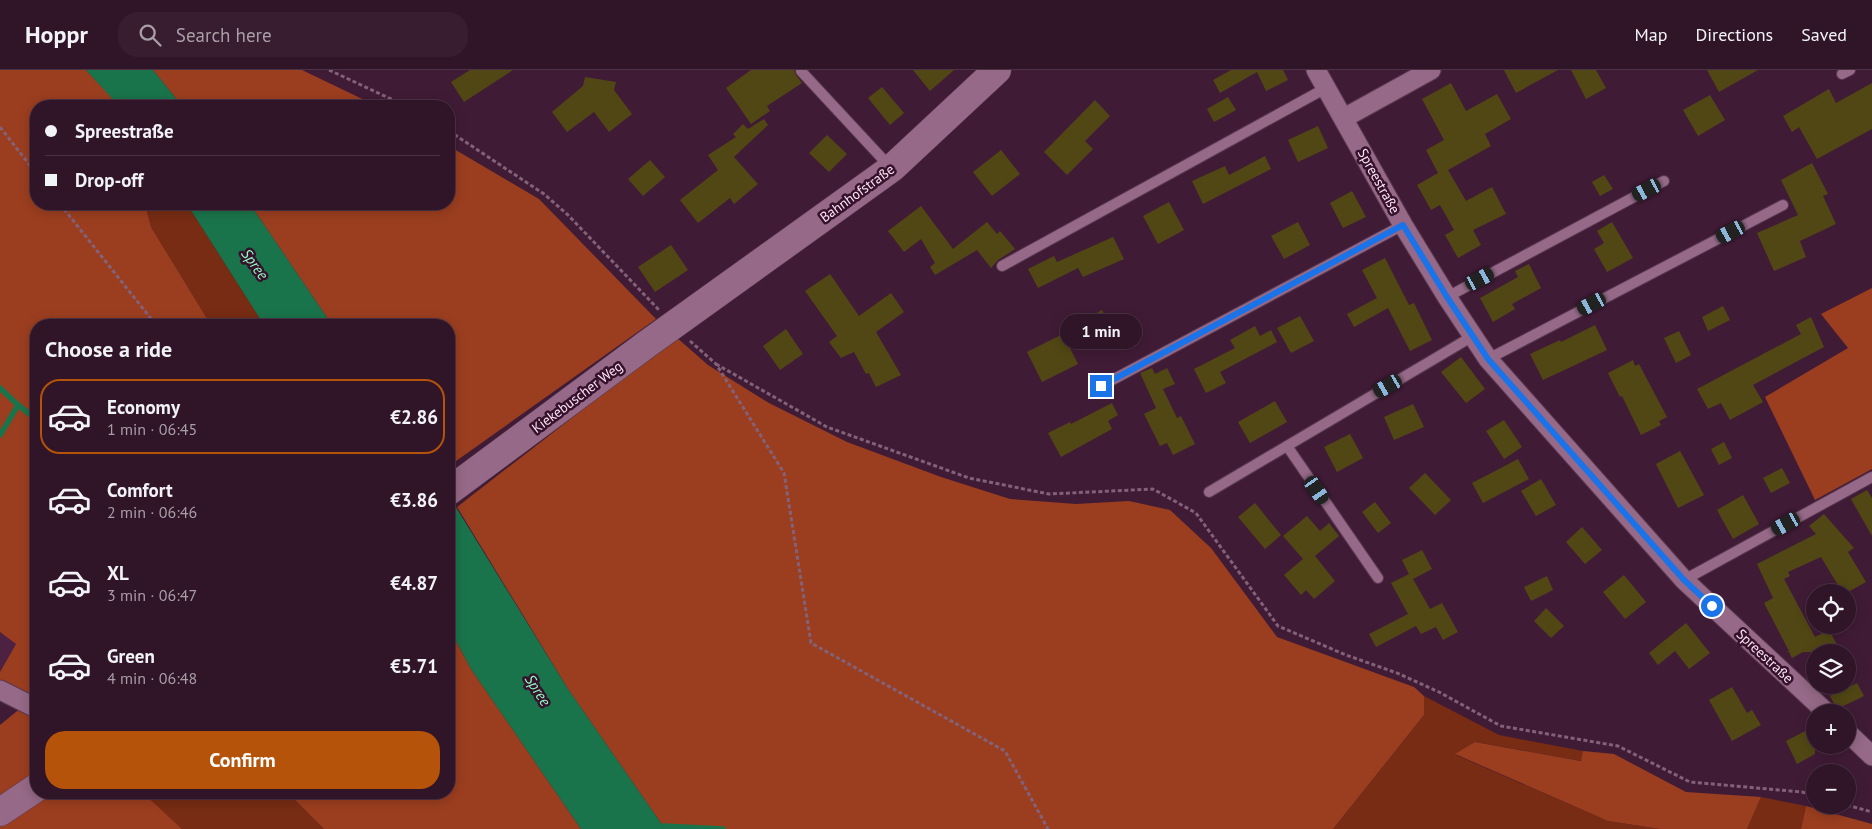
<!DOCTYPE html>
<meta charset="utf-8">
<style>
body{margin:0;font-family:"PT Sans",sans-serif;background:#381d30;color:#f1f3f6;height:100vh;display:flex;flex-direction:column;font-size:19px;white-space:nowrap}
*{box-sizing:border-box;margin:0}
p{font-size:16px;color:#a89ea8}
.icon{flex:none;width:28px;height:28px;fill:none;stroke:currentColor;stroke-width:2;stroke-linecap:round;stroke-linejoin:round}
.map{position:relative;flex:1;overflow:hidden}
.details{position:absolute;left:30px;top:249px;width:425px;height:480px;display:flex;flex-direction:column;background:#301428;border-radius:20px;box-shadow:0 2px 12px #0003,0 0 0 1px #4b3345}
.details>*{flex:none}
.top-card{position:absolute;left:30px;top:30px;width:425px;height:110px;border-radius:20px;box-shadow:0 2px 12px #0003,0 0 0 1px #4b3345;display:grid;align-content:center;height:110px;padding:0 15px;background:#301428}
.tools{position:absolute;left:1806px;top:514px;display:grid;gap:10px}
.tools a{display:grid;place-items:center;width:50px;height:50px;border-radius:50%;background:#301428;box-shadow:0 2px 12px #0003,0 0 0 1px #4b3345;font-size:25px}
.end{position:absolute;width:22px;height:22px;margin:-11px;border:6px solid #1a73e8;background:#fff;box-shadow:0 0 0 2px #fff}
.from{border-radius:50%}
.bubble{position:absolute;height:35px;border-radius:18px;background:#301428;box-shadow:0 2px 12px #0003,0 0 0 1px #4b3345;font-size:16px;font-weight:600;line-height:35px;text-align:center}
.car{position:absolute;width:15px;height:30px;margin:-15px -8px;border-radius:6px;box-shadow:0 0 4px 1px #0007;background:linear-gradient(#222 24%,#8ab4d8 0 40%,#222 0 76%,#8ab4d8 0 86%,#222 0)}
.top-card b{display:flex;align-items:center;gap:18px;height:48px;font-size:19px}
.top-card b+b{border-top:1px solid #4b3345}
.top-card i{width:12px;height:12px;background:#f1f3f6}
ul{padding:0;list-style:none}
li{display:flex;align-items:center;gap:15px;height:75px;margin:0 10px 8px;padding:0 5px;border:2px solid transparent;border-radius:20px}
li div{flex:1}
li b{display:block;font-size:19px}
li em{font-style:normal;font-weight:600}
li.active{border-color:#b45309}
li>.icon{width:45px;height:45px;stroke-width:1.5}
h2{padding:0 15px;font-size:22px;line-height:60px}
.button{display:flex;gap:10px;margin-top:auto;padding:10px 15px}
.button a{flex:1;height:58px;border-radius:20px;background:#b45309;color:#fff;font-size:20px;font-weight:600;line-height:58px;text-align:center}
header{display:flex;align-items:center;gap:30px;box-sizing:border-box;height:70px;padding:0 25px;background:#301428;border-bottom:1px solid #4b3345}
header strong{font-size:24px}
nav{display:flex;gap:28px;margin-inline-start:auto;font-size:18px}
.search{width:350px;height:45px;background:#381d30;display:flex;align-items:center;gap:12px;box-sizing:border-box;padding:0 18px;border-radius:20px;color:#a89ea8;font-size:19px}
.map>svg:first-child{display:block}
.built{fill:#4d2142}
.green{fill:#772c13}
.forest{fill:#9b3e1f}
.water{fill:#1a744b}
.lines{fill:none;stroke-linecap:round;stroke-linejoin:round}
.stream{stroke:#1a744b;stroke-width:5.5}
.building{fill:#514714}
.service-casing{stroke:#593951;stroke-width:12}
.minor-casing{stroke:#593951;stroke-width:21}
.secondary-casing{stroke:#593951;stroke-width:29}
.path{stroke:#836279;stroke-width:3;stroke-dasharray:4 2.5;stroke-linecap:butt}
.service{stroke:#956987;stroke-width:10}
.minor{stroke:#956987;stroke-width:19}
.secondary{stroke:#956987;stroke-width:28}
.route{stroke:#1a73e8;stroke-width:6}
.labels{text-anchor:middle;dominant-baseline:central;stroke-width:5;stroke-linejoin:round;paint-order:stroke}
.street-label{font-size:14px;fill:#fee5f5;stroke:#35112c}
.water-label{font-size:15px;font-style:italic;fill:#91fcc1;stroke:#35112c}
</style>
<header>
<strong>Hoppr</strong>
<div class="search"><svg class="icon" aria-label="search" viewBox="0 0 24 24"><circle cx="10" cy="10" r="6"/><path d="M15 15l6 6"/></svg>Search here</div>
<nav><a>Map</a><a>Directions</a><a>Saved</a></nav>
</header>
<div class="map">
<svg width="1872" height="759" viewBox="0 0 1872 759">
<rect width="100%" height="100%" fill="#401b36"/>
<!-- built -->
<path class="built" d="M 0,562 L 16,574 L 0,602 Z"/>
<!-- green -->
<g class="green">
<path d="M 145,134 L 187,134 L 264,255 L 211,255 L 151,157 Z"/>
<path d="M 1424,626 L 1499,665 L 1583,681 L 1582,691 L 1475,672 L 1456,685 L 1608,751 L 1660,759 L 1333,759 L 1424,645 Z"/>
<path d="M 142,723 L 288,723 L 324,759 L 182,759 Z"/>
<path d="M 1761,727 L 1806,736 L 1801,759 L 1747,759 Z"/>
</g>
<!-- forest -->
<g class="forest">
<path d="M 0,0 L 86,0 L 116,32 L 117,36 L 36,36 L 36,134 L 145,134 L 151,157 L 211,255 L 36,255 L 36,632 L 0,614 L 0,602 L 16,574 L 0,562 Z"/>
<path d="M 153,0 L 302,0 L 377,36 L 182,36 Z"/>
<path d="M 449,76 L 539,129 L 656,249 L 449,396 L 449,255 L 332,255 L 250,134 L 449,134 Z"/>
<path d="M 1872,218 L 1872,399 L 1815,430 L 1765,327 L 1848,278 L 1821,244 Z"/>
<path d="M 676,267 L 708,295 L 769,333 L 847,372 L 941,407 L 1010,429 L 1076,434 L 1129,431 L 1170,440 L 1211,478 L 1277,567 L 1414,617 L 1424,626 L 1424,645 L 1333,759 L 665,759 L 568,619 L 457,437 Z"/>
<path d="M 449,558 L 471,599 L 581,759 L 324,759 L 288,723 L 449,722 Z"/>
<path d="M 22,637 L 36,644 L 36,711 L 0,735 L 0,655 Z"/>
<path d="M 1475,672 L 1581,691 L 1583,681 L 1614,684 L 1686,722 L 1761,727 L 1747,759 L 1660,759 L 1608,751 L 1455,684 Z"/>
<path d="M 142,722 L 182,759 L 0,759 L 0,752 L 51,723 Z"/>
<path d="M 1806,736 L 1872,754 L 1872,759 L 1801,759 Z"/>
</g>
<!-- water -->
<g class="water">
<path d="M 86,0 L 153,0 L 182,36 L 119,36 Z"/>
<path d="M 187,134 L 250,134 L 332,255 L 264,255 Z"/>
<path d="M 449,426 L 568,619 L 665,759 L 581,759 L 471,599 L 449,558 Z"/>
</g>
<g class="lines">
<!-- stream -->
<g class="stream">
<path d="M 0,318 L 18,335 L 36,349"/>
<path d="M 0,365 L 18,335"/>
<path d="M 664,756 L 723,759"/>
</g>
</g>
<!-- building -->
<g class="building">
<path d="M 470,0 L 513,0 L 464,32 L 451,12 Z"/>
<path d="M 751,0 L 794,0 L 796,5 L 802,13 L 767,36 L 770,41 L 751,54 L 726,18 Z"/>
<path d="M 913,0 L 954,0 L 930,21 Z"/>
<path d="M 1231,0 L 1283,0 L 1288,10 L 1266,21 L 1257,2 L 1220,23 L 1213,10 Z"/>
<path d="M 1504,0 L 1558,0 L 1516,23 Z"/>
<path d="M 1571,0 L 1596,0 L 1606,18 L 1586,29 Z"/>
<path d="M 1707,0 L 1758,0 L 1719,22 Z"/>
<path d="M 585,7 L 616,12 L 614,20 L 632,44 L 609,62 L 594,42 L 567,62 L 552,42 L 583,16 Z"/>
<path d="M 1451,13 L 1466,41 L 1497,24 L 1511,49 L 1485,64 L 1491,76 L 1448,100 L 1466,131 L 1492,117 L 1506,144 L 1473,160 L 1481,175 L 1458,188 L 1445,165 L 1454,160 L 1440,135 L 1431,140 L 1417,115 L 1438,103 L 1426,80 L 1444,70 L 1422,29 Z"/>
<path d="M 1872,13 L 1872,59 L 1817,89 L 1799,57 L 1792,62 L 1783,46 L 1829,19 L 1836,33 Z"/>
<path d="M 882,17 L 904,43 L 890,55 L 868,28 Z"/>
<path d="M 1710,25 L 1725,50 L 1698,66 L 1683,40 Z"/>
<path d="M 1228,27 L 1236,40 L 1214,52 L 1207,39 Z"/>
<path d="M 1095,30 L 1110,46 L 1085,71 L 1093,79 L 1067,105 L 1044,82 Z"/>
<path d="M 764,49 L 768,55 L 734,87 L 758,114 L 734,134 L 730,128 L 698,153 L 680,130 L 718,100 L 708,85 L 736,67 L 733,64 L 743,54 L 748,59 Z"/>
<path d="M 1318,56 L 1328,78 L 1298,92 L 1288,70 Z"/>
<path d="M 827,65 L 847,84 L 829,102 L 809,83 Z"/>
<path d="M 1001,80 L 1020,104 L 992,126 L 973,102 Z"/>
<path d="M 1265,86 L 1271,99 L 1203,134 L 1192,111 L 1225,96 L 1229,105 Z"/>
<path d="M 650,90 L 665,107 L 643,126 L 628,109 Z"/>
<path d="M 1812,93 L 1828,124 L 1823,126 L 1836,154 L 1800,171 L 1806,187 L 1774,201 L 1757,163 L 1798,145 L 1781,110 Z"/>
<path d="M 1604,105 L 1613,119 L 1600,126 L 1592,112 Z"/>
<path d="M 1352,121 L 1366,147 L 1343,158 L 1330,133 Z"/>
<path d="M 1169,132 L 1184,160 L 1158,174 L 1143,146 Z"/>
<path d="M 921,136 L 953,179 L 987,152 L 997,164 L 1000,161 L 1015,179 L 998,190 L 991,198 L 977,180 L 935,205 L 930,197 L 935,193 L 921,169 L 904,182 L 888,161 Z"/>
<path d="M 1298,152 L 1310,175 L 1284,189 L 1271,166 Z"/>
<path d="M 1612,152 L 1633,188 L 1607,202 L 1594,179 L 1604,173 L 1597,161 Z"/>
<path d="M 1113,167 L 1124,189 L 1083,207 L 1078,198 L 1038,218 L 1028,199 L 1054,186 L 1057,192 Z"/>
<path d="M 671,175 L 688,200 L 655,222 L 638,197 Z"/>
<path d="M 1385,188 L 1409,235 L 1414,233 L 1432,270 L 1410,281 L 1388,238 L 1354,257 L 1347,244 L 1377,228 L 1362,200 Z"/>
<path d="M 1529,194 L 1541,218 L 1512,234 L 1515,239 L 1493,252 L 1480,228 L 1518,207 L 1515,201 Z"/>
<path d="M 830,204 L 859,246 L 891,223 L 904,242 L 876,262 L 901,305 L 876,317 L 869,303 L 866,304 L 854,282 L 841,288 L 829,272 L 837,266 L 805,221 Z"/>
<path d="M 1723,236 L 1730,250 L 1708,261 L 1702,247 Z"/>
<path d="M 1102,240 L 1110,254 L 1094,262 L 1087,248 Z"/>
<path d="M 1300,246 L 1314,271 L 1291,283 L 1277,258 Z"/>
<path d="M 1811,247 L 1824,277 L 1753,315 L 1763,332 L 1730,350 L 1721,333 L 1708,339 L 1697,319 L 1801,264 L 1796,255 Z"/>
<path d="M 1595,255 L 1607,280 L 1543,310 L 1530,284 L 1560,270 L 1561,272 Z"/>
<path d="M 1255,256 L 1260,266 L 1271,260 L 1277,272 L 1220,302 L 1226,313 L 1206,323 L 1194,299 L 1235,278 L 1230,270 Z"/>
<path d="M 786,259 L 803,284 L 780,300 L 763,276 Z"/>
<path d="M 1679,261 L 1691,285 L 1676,293 L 1664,268 Z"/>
<path d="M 1063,264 L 1078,294 L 1042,312 L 1027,282 Z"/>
<path d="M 1461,287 L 1485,319 L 1466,333 L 1441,302 Z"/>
<path d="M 1633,290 L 1635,296 L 1639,294 L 1667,347 L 1659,351 L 1661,355 L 1641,365 L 1622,326 L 1620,327 L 1608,303 Z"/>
<path d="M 1152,298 L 1155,304 L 1167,298 L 1175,314 L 1163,319 L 1177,348 L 1181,346 L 1195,374 L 1173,385 L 1167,373 L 1160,376 L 1144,344 L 1156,338 L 1140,303 Z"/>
<path d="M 1275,331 L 1287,352 L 1250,373 L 1238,352 Z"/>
<path d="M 1112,333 L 1118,345 L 1108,351 L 1112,359 L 1061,387 L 1048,363 L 1070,352 L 1071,354 Z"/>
<path d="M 1413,334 L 1424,357 L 1394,370 L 1384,347 Z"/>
<path d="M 1504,350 L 1522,377 L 1504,389 L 1486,361 Z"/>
<path d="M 1350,364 L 1363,388 L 1337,402 L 1324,377 Z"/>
<path d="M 1724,372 L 1732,388 L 1719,395 L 1711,379 Z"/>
<path d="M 1680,381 L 1704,425 L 1678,438 L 1656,394 Z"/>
<path d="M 1518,389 L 1529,409 L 1483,433 L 1472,413 Z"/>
<path d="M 1782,398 L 1790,413 L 1771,423 L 1763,408 Z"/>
<path d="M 1425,403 L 1451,430 L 1435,445 L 1409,418 Z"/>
<path d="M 1541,409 L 1556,435 L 1536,446 L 1521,421 Z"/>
<path d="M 1867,420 L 1872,428 L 1872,466 L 1851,429 Z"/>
<path d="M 1743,425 L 1759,454 L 1733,469 L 1717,440 Z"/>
<path d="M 1375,432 L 1391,453 L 1378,463 L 1362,442 Z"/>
<path d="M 1255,433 L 1281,465 L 1265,479 L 1238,447 Z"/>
<path d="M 1824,444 L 1854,478 L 1848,482 L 1866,512 L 1848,522 L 1842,522 L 1821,487 L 1788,502 L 1790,506 L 1784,509 L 1815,567 L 1829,560 L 1841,582 L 1803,582 L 1792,588 L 1789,582 L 1786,582 L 1789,581 L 1764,533 L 1773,528 L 1757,494 L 1816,464 L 1809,456 Z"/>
<path d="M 1307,446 L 1320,461 L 1329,453 L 1339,466 L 1315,486 L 1335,511 L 1314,529 L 1306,520 L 1301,525 L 1284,505 L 1303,489 L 1283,466 Z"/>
<path d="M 1582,457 L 1602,480 L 1585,494 L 1566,472 Z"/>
<path d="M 1422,480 L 1432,499 L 1413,509 L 1430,539 L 1442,533 L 1458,562 L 1443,570 L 1436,557 L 1421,564 L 1416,556 L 1376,577 L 1369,564 L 1408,544 L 1391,513 L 1409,504 L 1402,490 Z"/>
<path d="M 1624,505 L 1646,532 L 1625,549 L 1603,522 Z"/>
<path d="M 1547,506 L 1553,520 L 1531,531 L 1524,517 Z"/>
<path d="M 1546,538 L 1564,556 L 1551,568 L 1534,551 Z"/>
<path d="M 1686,553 L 1710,583 L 1689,599 L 1675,581 L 1658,595 L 1649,583 Z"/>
<path d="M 1857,613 L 1864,626 L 1837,639 L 1830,626 Z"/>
<path d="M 1732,617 L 1747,643 L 1752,640 L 1761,655 L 1732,671 L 1709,630 Z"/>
<path d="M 1815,656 L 1815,684 L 1797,694 L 1786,671 Z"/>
</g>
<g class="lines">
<!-- service casing -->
<g class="service-casing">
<g id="service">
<path d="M 801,1 L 891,98"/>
<path d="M 1842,4 L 1850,0"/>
<path d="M 1002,196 L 1326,18"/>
<path d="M 1447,227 L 1664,111"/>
<path d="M 1488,289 L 1783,135"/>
<path d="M 1101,316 L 1403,155"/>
<path d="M 1287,376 L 1378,508"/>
<path d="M 1209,422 L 1473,266"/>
<path d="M 1684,510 L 1872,407"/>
</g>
</g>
<!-- minor casing -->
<g class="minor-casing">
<g id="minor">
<path d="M 1316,0 L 1403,155 L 1447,227 L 1488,289 L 1684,510 L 1826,642"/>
<path d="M 1344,48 L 1431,0"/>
<path d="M 0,620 L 36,638"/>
<path d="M 1848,663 L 1872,686"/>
</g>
</g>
<!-- secondary casing -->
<g class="secondary-casing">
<g id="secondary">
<path d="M 449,421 L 647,274 L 892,98 L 997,0"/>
<path d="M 0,742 L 36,718"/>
</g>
</g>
<!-- path -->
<g class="path">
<path d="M 329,0 L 406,36"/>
<path d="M 0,57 L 36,103"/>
<path d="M 449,61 L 544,124 L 568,145 L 659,240"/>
<path d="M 60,134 L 156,255"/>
<path d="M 690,271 L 716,294 L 784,403 L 811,573 L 1005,681 L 1048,759"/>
<path d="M 716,294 L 827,357 L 969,408 L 1049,424 L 1153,419 L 1196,443 L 1278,556 L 1346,585 L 1397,603 L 1439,622 L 1501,656 L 1618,676 L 1690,712 L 1802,722 L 1815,726"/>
<path d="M 1847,735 L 1872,742"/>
</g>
<!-- service -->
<use href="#service" class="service"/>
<!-- minor -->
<use href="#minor" class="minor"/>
<!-- secondary -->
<use href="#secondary" class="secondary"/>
</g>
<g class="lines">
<!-- route -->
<path class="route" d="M 1101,316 L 1403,155 L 1447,227 L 1488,289 L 1684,510 L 1712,536"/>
</g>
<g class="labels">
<!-- street labels -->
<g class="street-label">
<text transform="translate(1379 111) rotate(61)">Spreestraße</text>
<text transform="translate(857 123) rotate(-36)">Bahnhofstraße</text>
<text transform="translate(577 327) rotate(-37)">Kiekebuscher Weg</text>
<text transform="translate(1765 586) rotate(43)">Spreestraße</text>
</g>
<!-- water labels -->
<g class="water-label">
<text transform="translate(255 194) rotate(54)">Spree</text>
<text transform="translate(538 620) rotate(57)">Spree</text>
</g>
</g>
</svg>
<div class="tools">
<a><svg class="icon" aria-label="locate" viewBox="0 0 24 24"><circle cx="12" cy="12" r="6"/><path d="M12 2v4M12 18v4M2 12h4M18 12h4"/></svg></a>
<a><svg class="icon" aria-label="layers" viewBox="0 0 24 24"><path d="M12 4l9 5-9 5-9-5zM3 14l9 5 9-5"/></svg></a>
<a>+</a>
<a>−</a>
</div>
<i class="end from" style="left:1712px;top:536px"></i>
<i class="end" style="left:1101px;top:316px"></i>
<div class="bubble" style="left:1060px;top:244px;width:82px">1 min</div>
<i class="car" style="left:1647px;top:120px;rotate:242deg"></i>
<i class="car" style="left:1731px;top:162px;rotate:242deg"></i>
<i class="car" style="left:1480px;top:209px;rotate:62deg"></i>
<i class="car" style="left:1592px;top:234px;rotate:242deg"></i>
<i class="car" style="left:1388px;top:316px;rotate:240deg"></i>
<i class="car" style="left:1317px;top:420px;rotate:145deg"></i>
<i class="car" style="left:1786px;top:454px;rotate:241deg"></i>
<div class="top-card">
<b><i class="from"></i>Spreestraße</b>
<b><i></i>Drop-off</b>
</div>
<section class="details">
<h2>Choose a ride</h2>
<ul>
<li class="active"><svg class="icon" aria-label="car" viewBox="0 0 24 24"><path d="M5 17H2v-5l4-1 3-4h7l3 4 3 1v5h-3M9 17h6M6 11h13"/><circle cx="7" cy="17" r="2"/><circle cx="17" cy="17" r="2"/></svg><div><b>Economy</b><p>1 min · 06:45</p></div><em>€2.86</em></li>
<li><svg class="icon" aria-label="car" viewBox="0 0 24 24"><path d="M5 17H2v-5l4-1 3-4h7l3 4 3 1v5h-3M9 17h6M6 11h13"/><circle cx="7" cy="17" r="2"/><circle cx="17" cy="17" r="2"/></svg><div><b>Comfort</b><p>2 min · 06:46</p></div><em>€3.86</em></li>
<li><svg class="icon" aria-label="car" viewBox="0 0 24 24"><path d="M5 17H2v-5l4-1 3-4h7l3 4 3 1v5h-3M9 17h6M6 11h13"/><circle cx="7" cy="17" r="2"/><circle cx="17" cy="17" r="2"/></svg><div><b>XL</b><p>3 min · 06:47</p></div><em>€4.87</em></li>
<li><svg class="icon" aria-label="car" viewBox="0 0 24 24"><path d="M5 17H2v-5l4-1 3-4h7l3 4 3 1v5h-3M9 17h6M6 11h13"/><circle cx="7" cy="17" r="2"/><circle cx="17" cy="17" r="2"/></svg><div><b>Green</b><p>4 min · 06:48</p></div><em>€5.71</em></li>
</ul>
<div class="button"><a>Confirm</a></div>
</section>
</div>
